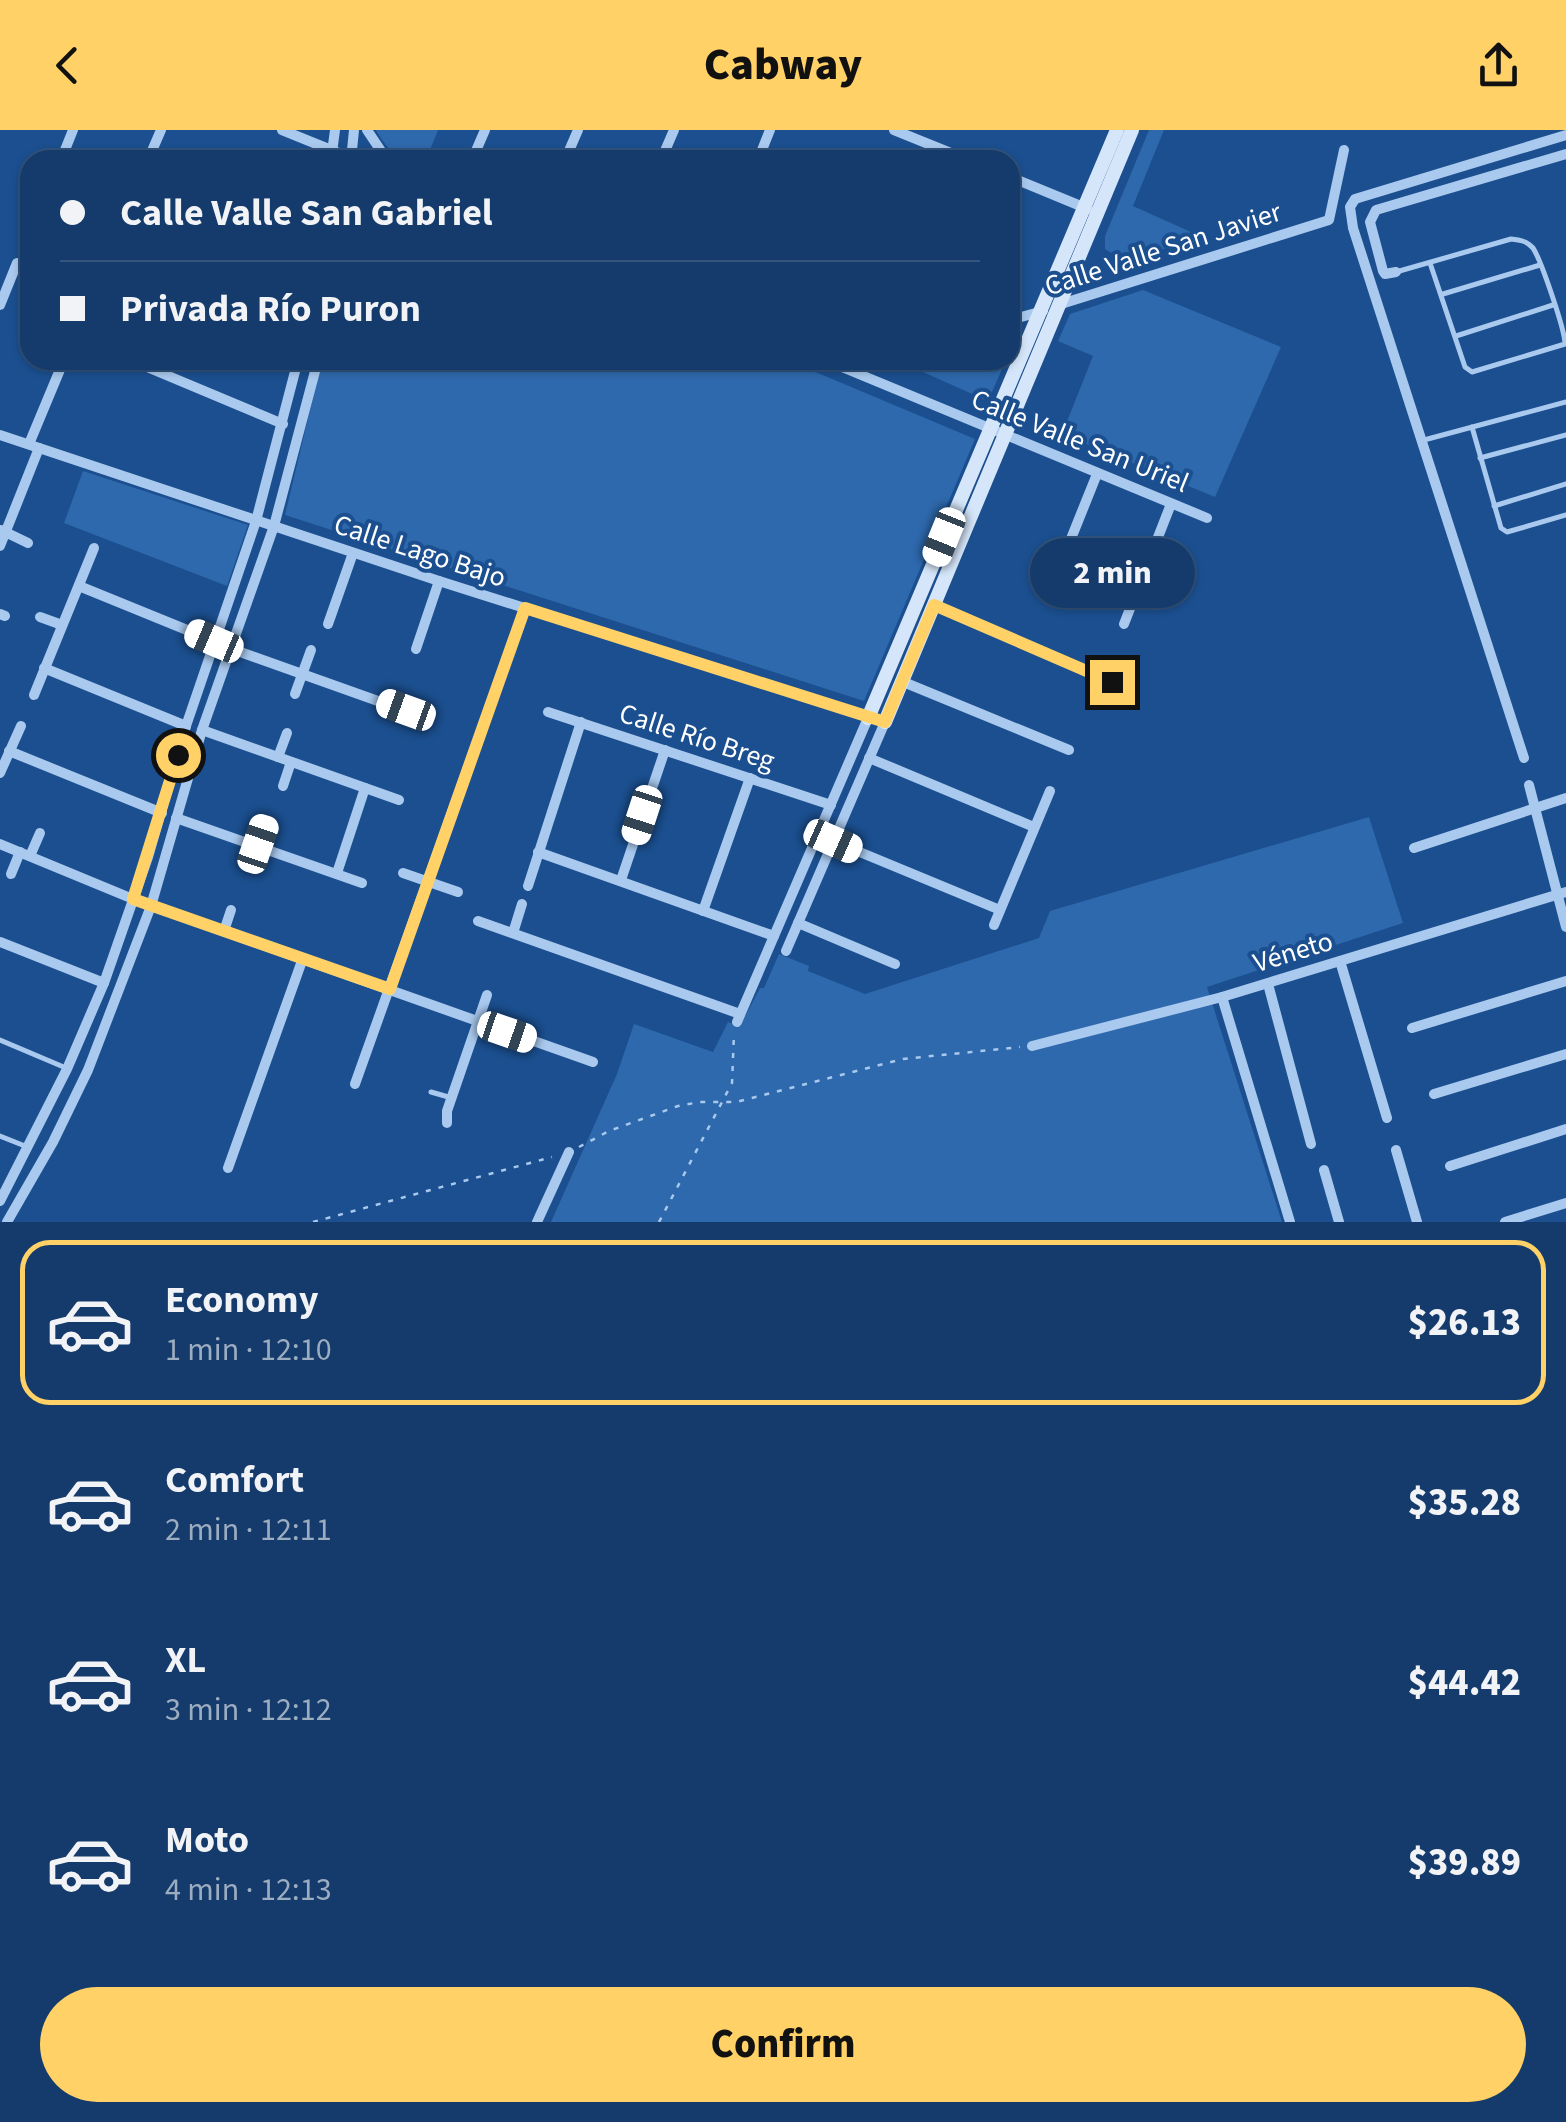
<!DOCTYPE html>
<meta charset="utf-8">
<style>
body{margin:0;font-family:"Source Sans 3",sans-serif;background:#1d4271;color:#f1f3f6;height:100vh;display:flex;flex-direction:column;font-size:38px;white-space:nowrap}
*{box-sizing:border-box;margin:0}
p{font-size:32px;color:#9dadc1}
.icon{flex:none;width:55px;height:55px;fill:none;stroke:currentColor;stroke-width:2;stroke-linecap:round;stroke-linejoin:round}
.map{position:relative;height:1092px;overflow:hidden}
.side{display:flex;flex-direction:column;background:#143b6b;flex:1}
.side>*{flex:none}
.top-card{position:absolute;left:20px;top:20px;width:1000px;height:220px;border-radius:30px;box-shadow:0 2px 8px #0004,0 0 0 2px #33557e;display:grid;align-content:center;height:220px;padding:0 40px;background:#143b6b}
.end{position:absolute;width:45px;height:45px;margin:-22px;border:12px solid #ffd166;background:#111;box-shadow:0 0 0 5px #111}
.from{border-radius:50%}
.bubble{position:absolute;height:70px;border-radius:35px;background:#143b6b;box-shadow:0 2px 8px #0004,0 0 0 2px #33557e;font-size:32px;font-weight:800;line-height:70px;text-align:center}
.car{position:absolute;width:30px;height:60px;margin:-30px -15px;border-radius:12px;box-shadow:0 0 8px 2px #0007;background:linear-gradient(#fff 24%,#345 0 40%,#fff 0 76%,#345 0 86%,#fff 0)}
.top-card b{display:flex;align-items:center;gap:35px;height:95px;font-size:38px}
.top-card b+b{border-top:2px solid #33557e}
.top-card i{width:25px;height:25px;background:#f1f3f6}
ul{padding:18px 0 0;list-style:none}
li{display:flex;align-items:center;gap:30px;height:165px;margin:0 20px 15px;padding:0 20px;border:5px solid transparent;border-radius:30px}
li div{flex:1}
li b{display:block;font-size:38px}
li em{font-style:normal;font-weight:800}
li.on{border-color:#ffd166}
li>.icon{width:90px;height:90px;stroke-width:1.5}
.action{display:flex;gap:20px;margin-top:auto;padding:20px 40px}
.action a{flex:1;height:115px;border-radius:60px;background:#ffd166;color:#111;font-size:40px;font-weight:800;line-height:115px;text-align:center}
header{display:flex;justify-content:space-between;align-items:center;height:130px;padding:0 40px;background:#ffd166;color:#111;font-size:45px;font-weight:800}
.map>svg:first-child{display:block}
.green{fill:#2e69ad}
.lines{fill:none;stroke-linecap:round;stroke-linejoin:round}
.path{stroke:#a9c9ee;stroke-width:2.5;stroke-dasharray:5 8;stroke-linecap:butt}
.lane{stroke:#a9c9ee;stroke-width:5}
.street{stroke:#a9c9ee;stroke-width:10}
.secondary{stroke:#d6e6fa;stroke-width:14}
.route{stroke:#ffd166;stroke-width:12}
.labels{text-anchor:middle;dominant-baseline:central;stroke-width:8;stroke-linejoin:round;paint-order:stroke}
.street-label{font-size:28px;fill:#fff;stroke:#1b4f8f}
</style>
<header><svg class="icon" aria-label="back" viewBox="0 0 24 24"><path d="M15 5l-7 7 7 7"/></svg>Cabway<svg class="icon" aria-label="share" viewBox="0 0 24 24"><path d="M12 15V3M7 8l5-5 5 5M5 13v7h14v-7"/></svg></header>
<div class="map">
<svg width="1566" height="1092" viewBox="0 0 1566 1092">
<rect width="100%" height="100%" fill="#1b4f8f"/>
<!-- green -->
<g class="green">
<path d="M 376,0 L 438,0 L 426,30 C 399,30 389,23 376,0 Z"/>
<path d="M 1149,0 L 1164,0 L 1133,76 L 1200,106 C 1173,114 1130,138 1105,119 L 1105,106 Z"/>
<path d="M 1143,160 L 1281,217 L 1215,367 L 1062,304 L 1093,226 L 1058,211 L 1070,184 Z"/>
<path d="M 322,230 L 787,230 L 975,309 L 864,571 L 285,385 Z"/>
<path d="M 896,230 L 1006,230 L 988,271 Z"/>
<path d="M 83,341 L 248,395 L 227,456 L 64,393 Z"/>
<path d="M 1369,687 L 1403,793 L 1207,857 L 1282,1092 L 551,1092 L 617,944 L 634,894 L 713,922 L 728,892 L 740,896 L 760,858 L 764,858 L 779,824 L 809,836 L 808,841 L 865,864 L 1039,808 L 1050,781 Z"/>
</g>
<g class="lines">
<!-- path -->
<g class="path">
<path d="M 579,1017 L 609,1001 L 678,976 L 700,972 L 736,972 L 903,929 L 1020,917"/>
<path d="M 313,1092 L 552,1027"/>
<path d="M 659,1092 L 732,953 L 734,903"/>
</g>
<!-- lane -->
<g class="lane">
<path d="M 1396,142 L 1511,109 C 1520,110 1527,111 1533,118 C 1541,130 1565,200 1565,214 L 1472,242 L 1465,237 L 1430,133"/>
<path d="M 1443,164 L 1540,135"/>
<path d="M 1456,206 L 1553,175"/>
<path d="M 1472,297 L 1501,398 L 1507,402 L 1566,385"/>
<path d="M 1424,310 L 1566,272"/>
<path d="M 1480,328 L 1566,305"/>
<path d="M 1494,376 L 1566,354"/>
<path d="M 0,910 L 66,938"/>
<path d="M 431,962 L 452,968"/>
<path d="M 0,1006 L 25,1016"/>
</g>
<!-- street -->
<g class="street">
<path d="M 282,0 L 356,30"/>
<path d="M 367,0 L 387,30"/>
<path d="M 894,0 L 968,30"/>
<path d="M 61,30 L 73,0"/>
<path d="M 148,30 L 161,0"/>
<path d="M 331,30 L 335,0"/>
<path d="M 351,30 L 354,0"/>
<path d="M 472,30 L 485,0"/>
<path d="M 565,30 L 578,0"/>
<path d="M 661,30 L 674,0"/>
<path d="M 758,30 L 770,0"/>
<path d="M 1010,47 L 1088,79"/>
<path d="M 1396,142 L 1385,144 L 1383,141 L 1370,92 L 1376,80 L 1566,24"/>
<path d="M 0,175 L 17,133"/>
<path d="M 1058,175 L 1329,90 L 1344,20"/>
<path d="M 1010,190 L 1043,181"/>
<path d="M 825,230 L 1207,388"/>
<path d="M 135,232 L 283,294"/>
<path d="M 0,305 L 439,451 L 885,592 L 786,821"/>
<path d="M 29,314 L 64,230"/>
<path d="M 1,400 L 28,413"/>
<path d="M 0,416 L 39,318"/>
<path d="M 79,456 L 214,511"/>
<path d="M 1050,461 L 1097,344"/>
<path d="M 934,475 L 1112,552"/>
<path d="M 0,484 L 5,486"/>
<path d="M 40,487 L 62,495"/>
<path d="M 328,494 L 353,423"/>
<path d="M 1124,494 L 1171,374"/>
<path d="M 229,518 L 406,581 L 428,579"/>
<path d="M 416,519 L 439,451"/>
<path d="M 44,538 L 186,596"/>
<path d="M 901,551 L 1069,620"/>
<path d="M 295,564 L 311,520"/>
<path d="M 34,565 L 94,418"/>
<path d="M 548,582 L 831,675"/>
<path d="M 202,600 L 399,670"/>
<path d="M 9,621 L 162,683"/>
<path d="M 278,627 L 287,603"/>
<path d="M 869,628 L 1034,697"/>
<path d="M 1524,628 L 1353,98 L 1350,77 L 1355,69 L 1566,5"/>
<path d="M 0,643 L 21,596"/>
<path d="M 1529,655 L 1566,797"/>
<path d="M 283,656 L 291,632"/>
<path d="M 176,688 L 362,753"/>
<path d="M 833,711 L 1000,780"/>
<path d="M 0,714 L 133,769 L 593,932"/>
<path d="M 1414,718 L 1566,668"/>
<path d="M 538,722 L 774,806"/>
<path d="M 30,726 L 40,703"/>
<path d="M 249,734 L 265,693"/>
<path d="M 337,743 L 365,658"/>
<path d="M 403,743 L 458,762"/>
<path d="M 11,744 L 20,722"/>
<path d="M 621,750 L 665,620"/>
<path d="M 528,756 L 581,592"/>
<path d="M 703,781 L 750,648"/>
<path d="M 478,791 L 740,884"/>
<path d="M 798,793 L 895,834"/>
<path d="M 994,795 L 1050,661"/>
<path d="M 224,801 L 231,780"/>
<path d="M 513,803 L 522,774"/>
<path d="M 0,812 L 104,853"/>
<path d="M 1340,831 L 1387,988"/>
<path d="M 1268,854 L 1311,1014"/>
<path d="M 1222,867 L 1290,1092"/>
<path d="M 737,892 L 868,588"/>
<path d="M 1412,898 L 1566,851"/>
<path d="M 1032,916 L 1222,867 L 1566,762"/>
<path d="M 355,954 L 525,478"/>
<path d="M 1434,964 L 1566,924"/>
<path d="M 447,993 L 447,981 L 487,865"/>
<path d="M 1396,1020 L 1417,1092"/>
<path d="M 1450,1036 L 1566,999"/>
<path d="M 228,1038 L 303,828"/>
<path d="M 1324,1040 L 1339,1092"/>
<path d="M 0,1071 L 67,939 L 104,853 L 148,727 L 186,596 L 256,391 L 298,230"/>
<path d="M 7,1092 L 53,1012 L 88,940 L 151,776 L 202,600 L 274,396 L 318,230"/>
<path d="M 537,1092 L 569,1022"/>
<path d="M 1505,1092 L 1566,1073"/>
</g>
<!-- secondary -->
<g class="secondary">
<path d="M 868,588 L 1117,0"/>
<path d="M 885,592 L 1132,0"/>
</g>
</g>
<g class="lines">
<!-- route -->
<path class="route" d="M 178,625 L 133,769 L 390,859 L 525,478 L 885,592 L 934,475 L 1112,552"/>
</g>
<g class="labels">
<!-- street labels -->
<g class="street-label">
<text transform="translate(1163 119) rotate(-18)">Calle Valle San Javier</text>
<text transform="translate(1080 311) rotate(22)">Calle Valle San Uriel</text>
<text transform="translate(420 421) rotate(18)">Calle Lago Bajo</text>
<text transform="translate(697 607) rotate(18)">Calle Río Breg</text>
<text transform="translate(1293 822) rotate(-17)">Véneto</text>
</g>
</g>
</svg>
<i class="end from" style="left:178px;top:625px"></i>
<i class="end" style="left:1112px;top:552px"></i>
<div class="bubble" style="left:1030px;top:408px;width:165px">2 min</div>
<i class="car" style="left:944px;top:407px;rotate:202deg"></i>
<i class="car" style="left:214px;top:511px;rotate:293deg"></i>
<i class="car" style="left:406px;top:580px;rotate:290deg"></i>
<i class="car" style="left:642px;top:685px;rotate:198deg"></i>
<i class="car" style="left:833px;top:711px;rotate:114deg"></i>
<i class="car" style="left:258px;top:714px;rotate:19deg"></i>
<i class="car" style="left:507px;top:902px;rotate:109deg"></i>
<div class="top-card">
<b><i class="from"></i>Calle Valle San Gabriel</b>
<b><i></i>Privada Río Puron</b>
</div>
</div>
<section class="side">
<ul>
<li class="on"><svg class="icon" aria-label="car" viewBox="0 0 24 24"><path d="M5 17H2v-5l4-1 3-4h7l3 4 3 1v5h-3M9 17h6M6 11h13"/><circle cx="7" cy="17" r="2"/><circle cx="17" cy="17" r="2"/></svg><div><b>Economy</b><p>1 min · 12:10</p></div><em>$26.13</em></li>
<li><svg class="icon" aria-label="car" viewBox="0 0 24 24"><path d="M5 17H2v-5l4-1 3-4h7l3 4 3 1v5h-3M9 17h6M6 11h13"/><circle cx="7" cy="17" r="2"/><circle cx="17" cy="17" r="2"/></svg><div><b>Comfort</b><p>2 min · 12:11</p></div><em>$35.28</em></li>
<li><svg class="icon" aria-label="car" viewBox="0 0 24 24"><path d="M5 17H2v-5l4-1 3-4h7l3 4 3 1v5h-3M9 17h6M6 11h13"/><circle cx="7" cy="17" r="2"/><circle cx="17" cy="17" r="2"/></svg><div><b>XL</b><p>3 min · 12:12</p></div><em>$44.42</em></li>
<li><svg class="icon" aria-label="car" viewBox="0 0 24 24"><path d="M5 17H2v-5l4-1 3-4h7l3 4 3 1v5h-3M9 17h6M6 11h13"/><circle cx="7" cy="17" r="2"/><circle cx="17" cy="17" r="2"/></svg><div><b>Moto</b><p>4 min · 12:13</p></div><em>$39.89</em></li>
</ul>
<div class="action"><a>Confirm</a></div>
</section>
